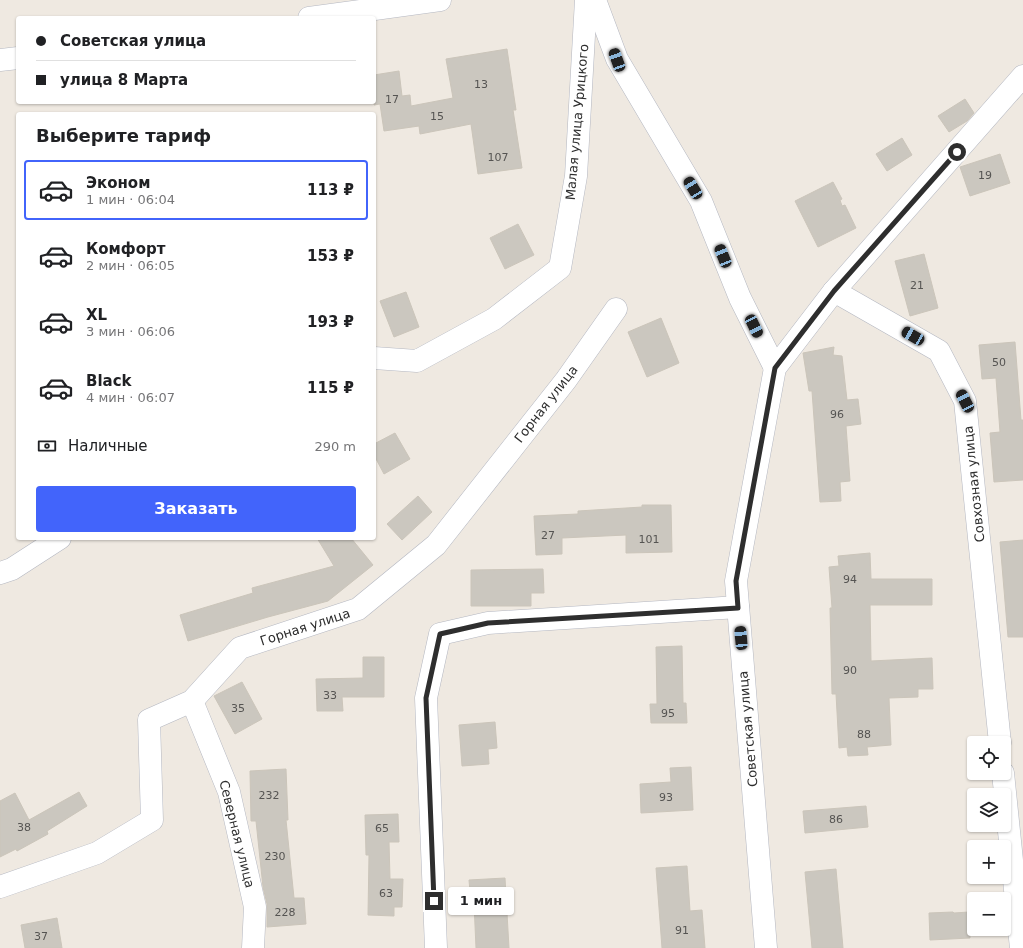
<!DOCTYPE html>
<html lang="ru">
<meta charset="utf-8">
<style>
body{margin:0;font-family:"DejaVu Sans",sans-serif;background:#f6f6f6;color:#202124;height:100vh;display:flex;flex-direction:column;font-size:15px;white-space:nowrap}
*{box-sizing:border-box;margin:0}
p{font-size:13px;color:#757577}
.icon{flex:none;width:22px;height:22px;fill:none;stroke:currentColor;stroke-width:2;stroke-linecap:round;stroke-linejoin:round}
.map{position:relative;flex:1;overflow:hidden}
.drawer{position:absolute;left:16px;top:112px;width:360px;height:428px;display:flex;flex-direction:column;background:#fff;border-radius:4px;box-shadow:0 1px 3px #0004}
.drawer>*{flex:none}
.guide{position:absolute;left:16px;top:16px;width:360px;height:88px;border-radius:4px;box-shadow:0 1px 3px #0004;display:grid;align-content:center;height:88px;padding:0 20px;background:#fff}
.tools{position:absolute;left:967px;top:736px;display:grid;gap:8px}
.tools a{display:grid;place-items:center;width:44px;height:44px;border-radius:4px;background:#fff;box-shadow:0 1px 3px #0004;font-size:20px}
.end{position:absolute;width:18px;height:18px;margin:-9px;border:5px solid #2e2e2e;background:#fff;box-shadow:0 0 0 2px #fff}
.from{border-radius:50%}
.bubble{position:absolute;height:28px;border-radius:4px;background:#fff;box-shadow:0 1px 3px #0004;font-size:13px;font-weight:700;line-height:28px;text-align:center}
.car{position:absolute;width:12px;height:24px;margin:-12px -6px;border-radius:5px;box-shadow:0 0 3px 1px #0007;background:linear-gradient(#222 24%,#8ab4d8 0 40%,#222 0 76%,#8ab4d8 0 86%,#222 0)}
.guide b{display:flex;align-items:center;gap:14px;height:38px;font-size:15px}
.guide b+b{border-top:1px solid #e0e0e0}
.guide i{width:10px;height:10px;background:#202124}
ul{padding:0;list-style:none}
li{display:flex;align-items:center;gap:12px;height:60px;margin:0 8px 6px;padding:0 12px;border:2px solid transparent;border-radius:4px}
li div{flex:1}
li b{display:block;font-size:15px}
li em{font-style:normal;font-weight:700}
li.on{border-color:#4264fb}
li>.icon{width:36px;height:36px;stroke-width:1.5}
h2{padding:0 20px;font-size:18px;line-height:48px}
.pay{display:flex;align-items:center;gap:10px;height:44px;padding:0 20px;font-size:15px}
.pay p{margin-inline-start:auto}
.button{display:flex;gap:8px;margin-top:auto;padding:8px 20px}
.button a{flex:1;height:46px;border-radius:4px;background:#4264fb;color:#fff;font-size:16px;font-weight:700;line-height:46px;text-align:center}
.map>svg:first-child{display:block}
.building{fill:#cbc7bf;stroke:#cbc5ba}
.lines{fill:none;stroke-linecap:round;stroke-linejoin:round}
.minor-casing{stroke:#b4b7c1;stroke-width:23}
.secondary-casing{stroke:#b4b7c1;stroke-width:23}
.minor{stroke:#fff;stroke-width:22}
.secondary{stroke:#fff;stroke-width:22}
.route{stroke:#2e2e2e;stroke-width:5}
.labels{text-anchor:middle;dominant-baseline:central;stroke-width:3;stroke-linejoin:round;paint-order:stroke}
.number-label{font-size:11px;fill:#555452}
.street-label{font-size:13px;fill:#2e2e2e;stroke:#fff}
</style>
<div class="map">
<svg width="1023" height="948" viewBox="0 0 1023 948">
<rect width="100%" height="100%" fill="#efe9e1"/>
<!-- building -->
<g class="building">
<path d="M 507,49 L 516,110 L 513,110 L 522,168 L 478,174 L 471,124 L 420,134 L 419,126 L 384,131 L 380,104 L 374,105 L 374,75 L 399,71 L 402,96 L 410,95 L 411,106 L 453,98 L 446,59 Z"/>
<path d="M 965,99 L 974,113 L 967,121 L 949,132 L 938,116 Z"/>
<path d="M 902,138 L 912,155 L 887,171 L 876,154 Z"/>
<path d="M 1000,154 L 1010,183 L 970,196 L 960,167 Z"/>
<path d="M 833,182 L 842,199 L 840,200 L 842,206 L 845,205 L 856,228 L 818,247 L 795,201 Z"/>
<path d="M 518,224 L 534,255 L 505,269 L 490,238 Z"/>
<path d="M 924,254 L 938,308 L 910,316 L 895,261 Z"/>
<path d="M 406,292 L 419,327 L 394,337 L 380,301 Z"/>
<path d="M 661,318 L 679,363 L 647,377 L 628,332 Z"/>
<path d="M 1015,342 L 1021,420 L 1023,420 L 1023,480 L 994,482 L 990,433 L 1000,432 L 996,378 L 982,379 L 979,345 Z"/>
<path d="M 834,347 L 833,355 L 842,356 L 847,400 L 858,399 L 861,424 L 846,426 L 850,481 L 840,482 L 841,501 L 820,502 L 812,391 L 809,391 L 803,353 Z"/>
<path d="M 395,433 L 410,459 L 384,474 L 374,455 L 374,444 Z"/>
<path d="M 418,496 L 432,512 L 402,540 L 387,524 Z"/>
<path d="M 642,505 L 671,505 L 672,552 L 626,553 L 626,535 L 562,538 L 562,554 L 536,555 L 534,516 L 578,514 L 578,511 L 642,507 Z"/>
<path d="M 317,538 L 351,538 L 373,565 L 328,601 L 268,617 L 188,641 L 180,615 L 253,593 L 252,588 L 334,566 Z"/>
<path d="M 1023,540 L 1023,637 L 1008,637 L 1000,542 Z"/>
<path d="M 870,553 L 871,579 L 932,579 L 932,605 L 870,605 L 871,661 L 932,658 L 933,689 L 918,689 L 918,697 L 889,698 L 891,745 L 867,747 L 868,755 L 848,756 L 847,747 L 839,748 L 836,694 L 832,694 L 830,608 L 832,608 L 829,567 L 839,566 L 838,556 Z"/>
<path d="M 543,569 L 544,593 L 531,593 L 531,606 L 471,606 L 471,570 Z"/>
<path d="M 682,646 L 683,703 L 686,703 L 687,723 L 651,723 L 650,704 L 657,704 L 656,647 Z"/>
<path d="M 363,657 L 384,657 L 384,697 L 342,697 L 343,711 L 317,711 L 316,679 L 363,678 Z"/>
<path d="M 242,682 L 262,719 L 235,734 L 214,696 Z"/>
<path d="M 495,722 L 497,748 L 488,749 L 489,764 L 462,766 L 459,725 Z"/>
<path d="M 691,767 L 693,810 L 641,813 L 640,784 L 671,782 L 670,768 Z"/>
<path d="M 286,769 L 288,820 L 286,820 L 294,898 L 304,898 L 306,924 L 267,927 L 267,904 L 263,887 L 256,821 L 251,821 L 250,771 Z"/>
<path d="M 79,792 L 87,806 L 47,831 L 48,834 L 17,851 L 16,849 L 0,857 L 0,801 L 15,793 L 29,820 Z"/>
<path d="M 866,806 L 868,827 L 805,833 L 803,811 Z"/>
<path d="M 398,814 L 399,842 L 389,842 L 390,879 L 403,879 L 402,907 L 394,907 L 394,916 L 368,915 L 369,855 L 366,855 L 365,815 Z"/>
<path d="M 687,866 L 690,911 L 702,910 L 705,948 L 662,948 L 656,868 Z"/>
<path d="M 836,869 L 843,948 L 812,948 L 805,872 Z"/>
<path d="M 505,878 L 509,948 L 476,948 L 474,903 L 471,903 L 469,880 Z"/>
<path d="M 953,912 L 954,913 L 969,912 L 970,938 L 930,940 L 929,913 Z"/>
<path d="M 57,918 L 62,948 L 25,948 L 21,925 Z"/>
</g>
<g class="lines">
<!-- minor casing -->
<g class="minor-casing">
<g id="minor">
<path d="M 595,0 L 617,59 L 701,201 L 740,298 L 775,368"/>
<path d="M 834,291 L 939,351 L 965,401 L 1000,743"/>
<path d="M 374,358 L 417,361 L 494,319 L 560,268 L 576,176 L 586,0"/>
<path d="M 0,573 L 12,569 L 60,538"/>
<path d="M 192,701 L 229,792 L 255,907 L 253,948"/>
<path d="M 1003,773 L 1021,948"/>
<path d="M 0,887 L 97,853 L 152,820 L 149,720 L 192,701 L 240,648 L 358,609 L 436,545 L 566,380 L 616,309"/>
<path d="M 436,948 L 426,698 L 440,634 L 488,623 L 738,607"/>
<path d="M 766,948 L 736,581 L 775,368 L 834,291 L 1023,76"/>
</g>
</g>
<!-- secondary casing -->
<g class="secondary-casing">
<g id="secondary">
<path d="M 309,18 L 440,0"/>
<path d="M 0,60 L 18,58"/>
</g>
</g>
<!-- minor -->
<use href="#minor" class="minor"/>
<!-- secondary -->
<use href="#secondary" class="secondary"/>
</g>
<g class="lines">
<!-- route -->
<path class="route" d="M 434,901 L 426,698 L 440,634 L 488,623 L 738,608 L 736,581 L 775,368 L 834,291 L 957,152"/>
</g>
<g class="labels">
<!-- number labels -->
<g class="number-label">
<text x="481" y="84">13</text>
<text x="392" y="99">17</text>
<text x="437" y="116">15</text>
<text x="498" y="157">107</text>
<text x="985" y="175">19</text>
<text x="917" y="285">21</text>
<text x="999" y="362">50</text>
<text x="837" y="414">96</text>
<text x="548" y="535">27</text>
<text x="649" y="539">101</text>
<text x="850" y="579">94</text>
<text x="850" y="670">90</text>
<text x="330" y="695">33</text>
<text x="238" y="708">35</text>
<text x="668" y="713">95</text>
<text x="864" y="734">88</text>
<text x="269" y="795">232</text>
<text x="666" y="797">93</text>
<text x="836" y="819">86</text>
<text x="24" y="827">38</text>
<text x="382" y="828">65</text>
<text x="275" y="856">230</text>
<text x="386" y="893">63</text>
<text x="285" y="912">228</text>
<text x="682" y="930">91</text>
<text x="41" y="936">37</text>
</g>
<!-- street labels -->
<g class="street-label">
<text transform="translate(577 122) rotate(-85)">Малая улица Урицкого</text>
<text transform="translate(546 404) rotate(-52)">Горная улица</text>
<text transform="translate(974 484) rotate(-96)">Совхозная улица</text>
<text transform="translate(305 627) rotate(-18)">Горная улица</text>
<text transform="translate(748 729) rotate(-95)">Советская улица</text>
<text transform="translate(237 834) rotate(76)">Северная улица</text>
</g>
</g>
</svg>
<div class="tools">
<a><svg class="icon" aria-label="locate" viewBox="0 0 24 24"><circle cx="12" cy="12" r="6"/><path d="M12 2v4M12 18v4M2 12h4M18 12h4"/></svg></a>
<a><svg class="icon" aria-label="layers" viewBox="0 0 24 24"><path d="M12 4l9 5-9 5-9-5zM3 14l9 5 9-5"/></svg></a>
<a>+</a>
<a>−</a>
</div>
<i class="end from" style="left:957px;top:152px"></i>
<i class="end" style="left:434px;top:901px"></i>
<div class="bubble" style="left:448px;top:887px;width:66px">1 мин</div>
<i class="car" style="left:617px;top:60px;rotate:340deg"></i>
<i class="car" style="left:693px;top:188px;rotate:329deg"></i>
<i class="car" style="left:723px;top:256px;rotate:338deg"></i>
<i class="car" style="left:754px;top:326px;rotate:154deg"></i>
<i class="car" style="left:913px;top:336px;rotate:300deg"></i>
<i class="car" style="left:965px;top:401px;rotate:333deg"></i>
<i class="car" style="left:741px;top:638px;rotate:355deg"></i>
<div class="guide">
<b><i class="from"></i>Советская улица</b>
<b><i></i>улица 8 Марта</b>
</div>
<section class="drawer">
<h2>Выберите тариф</h2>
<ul>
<li class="on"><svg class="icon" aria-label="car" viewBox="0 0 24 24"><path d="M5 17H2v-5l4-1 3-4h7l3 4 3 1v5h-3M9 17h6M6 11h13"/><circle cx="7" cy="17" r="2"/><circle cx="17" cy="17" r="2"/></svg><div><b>Эконом</b><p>1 мин · 06:04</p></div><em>113 ₽</em></li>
<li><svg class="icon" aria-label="car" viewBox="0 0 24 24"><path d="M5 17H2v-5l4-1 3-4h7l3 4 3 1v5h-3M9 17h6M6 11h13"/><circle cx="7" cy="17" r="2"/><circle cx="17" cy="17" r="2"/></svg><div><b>Комфорт</b><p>2 мин · 06:05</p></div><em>153 ₽</em></li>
<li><svg class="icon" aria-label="car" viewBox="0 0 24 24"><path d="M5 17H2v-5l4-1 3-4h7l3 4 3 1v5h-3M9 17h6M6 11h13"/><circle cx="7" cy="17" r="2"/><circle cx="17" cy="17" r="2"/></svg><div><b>XL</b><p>3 мин · 06:06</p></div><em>193 ₽</em></li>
<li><svg class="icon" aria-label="car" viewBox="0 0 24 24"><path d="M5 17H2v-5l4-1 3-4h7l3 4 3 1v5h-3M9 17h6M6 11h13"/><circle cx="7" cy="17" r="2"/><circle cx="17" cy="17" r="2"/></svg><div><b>Black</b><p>4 мин · 06:07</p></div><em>115 ₽</em></li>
</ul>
<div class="pay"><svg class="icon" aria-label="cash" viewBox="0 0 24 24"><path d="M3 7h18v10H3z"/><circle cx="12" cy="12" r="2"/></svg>Наличные<p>290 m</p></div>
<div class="button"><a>Заказать</a></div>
</section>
</div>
